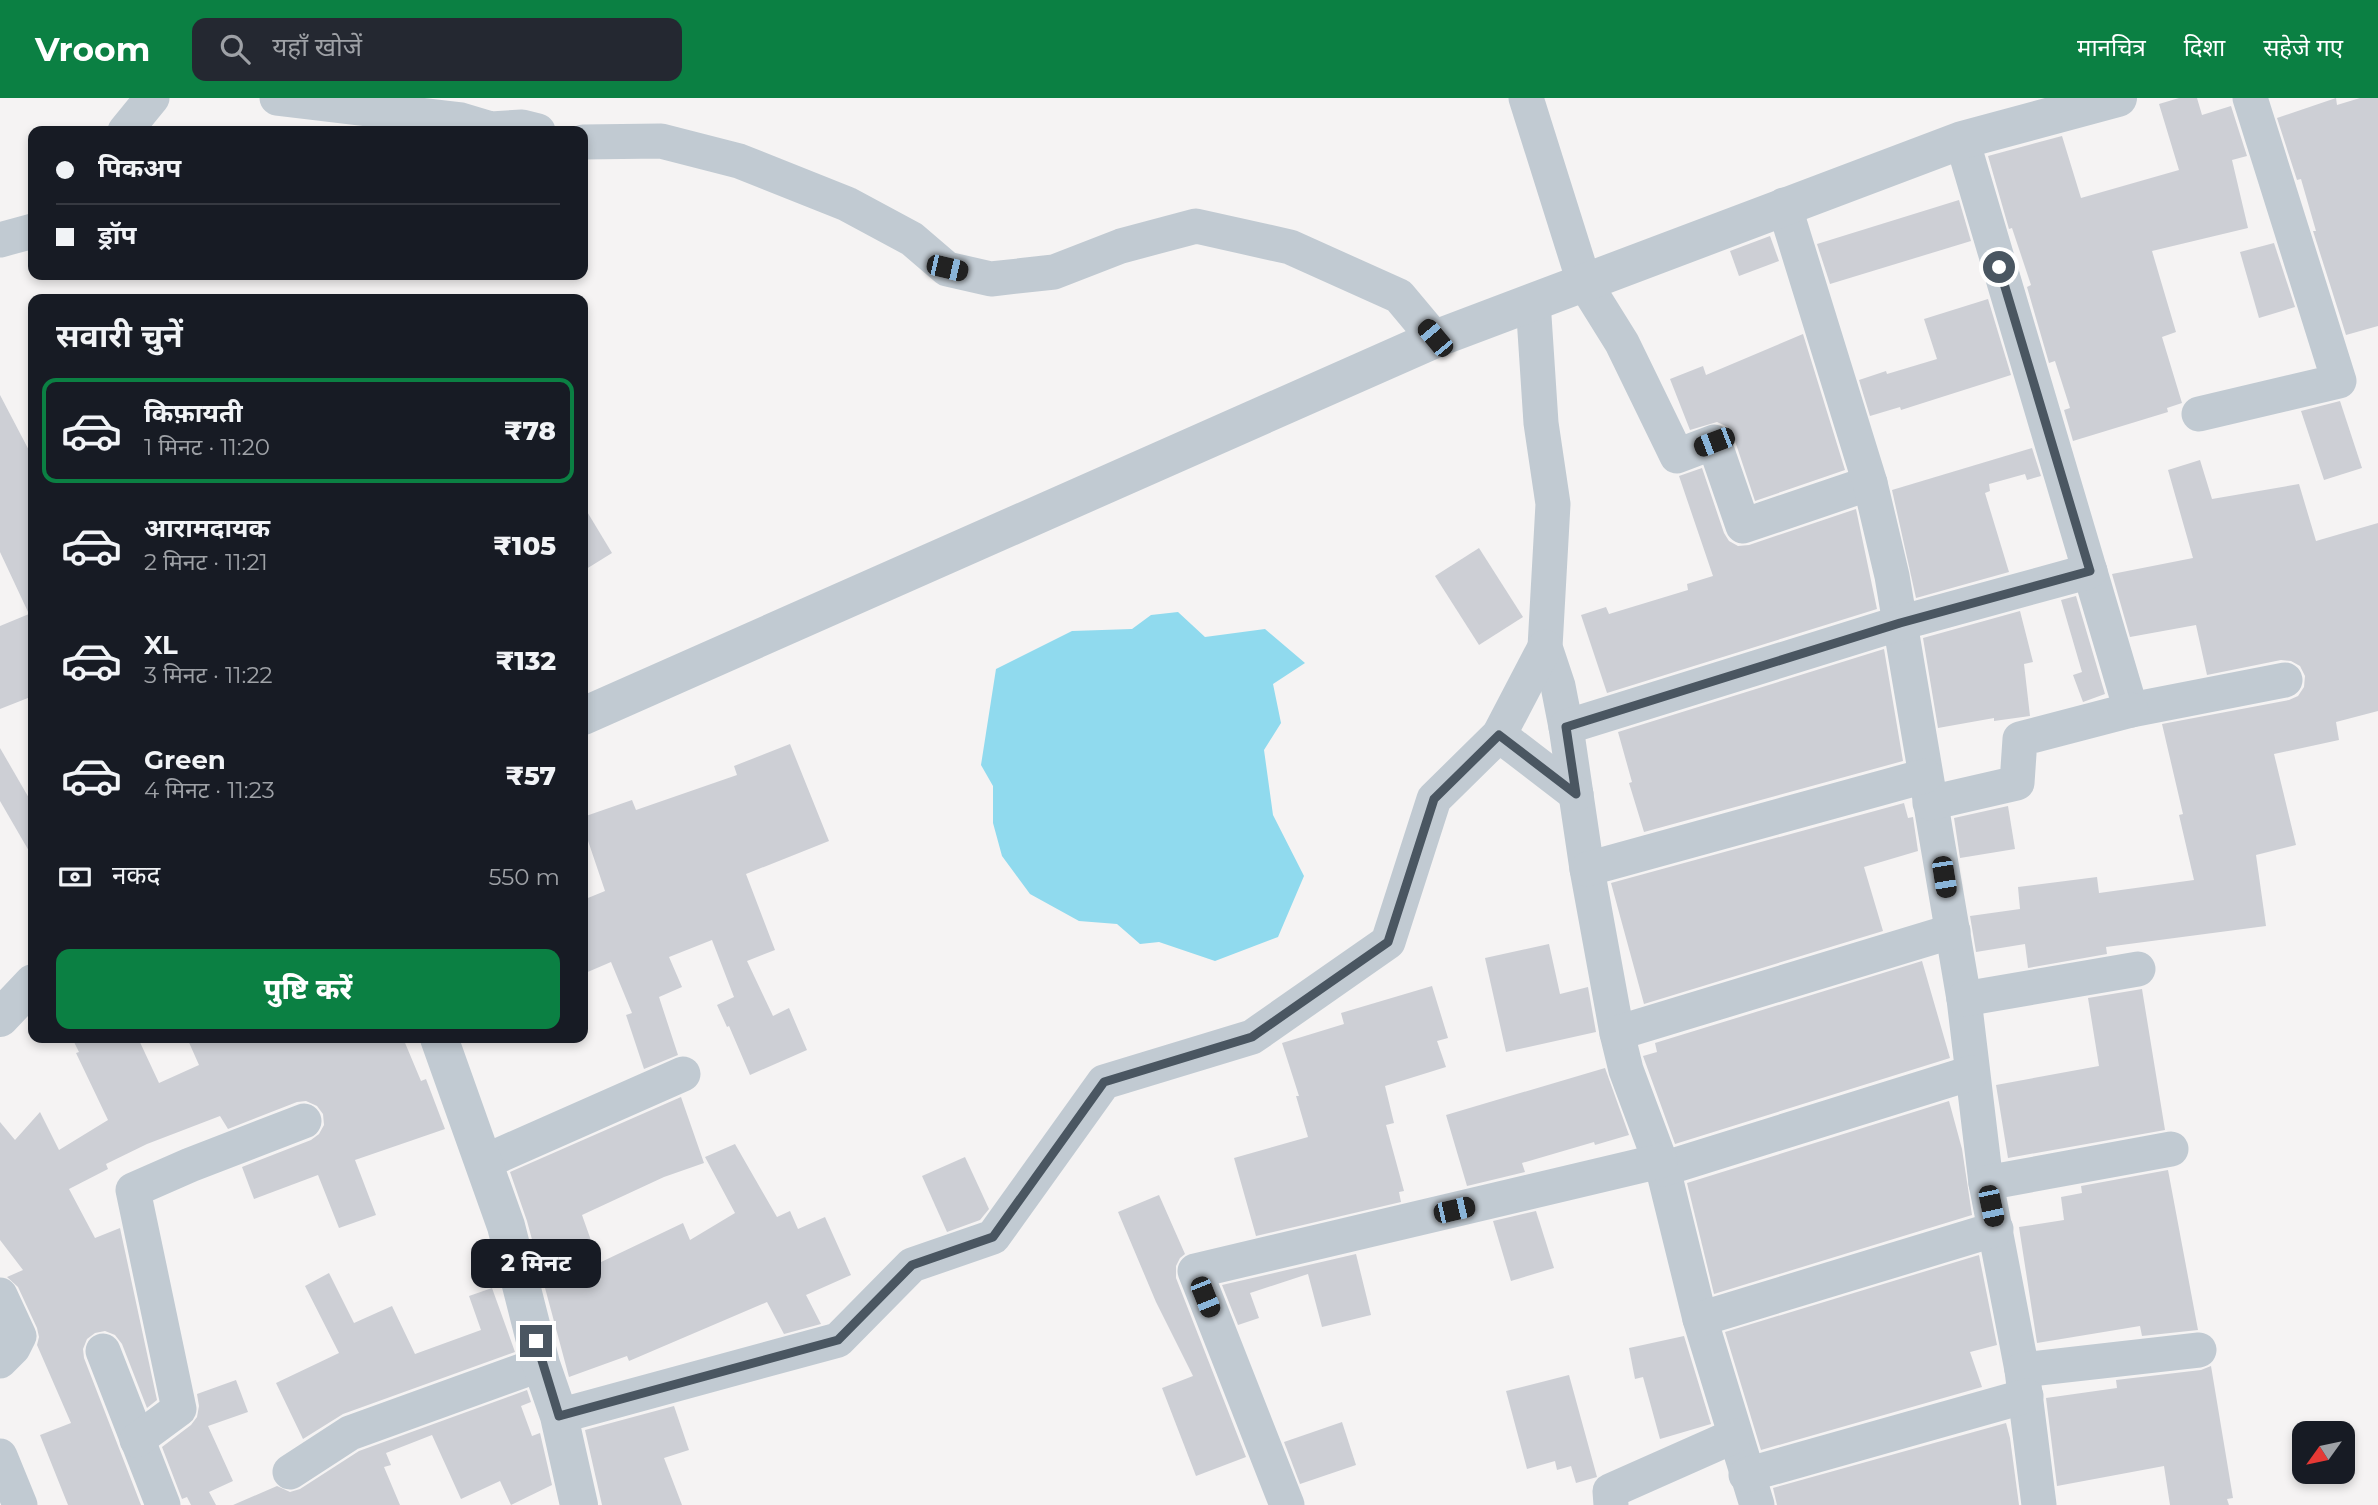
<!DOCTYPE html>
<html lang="hi">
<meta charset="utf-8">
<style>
body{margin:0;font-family:Montserrat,"Noto Sans Devanagari",sans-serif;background:#242831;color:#f1f3f6;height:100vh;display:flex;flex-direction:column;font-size:26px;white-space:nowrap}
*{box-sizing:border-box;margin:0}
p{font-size:23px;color:#9ea1a6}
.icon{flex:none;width:38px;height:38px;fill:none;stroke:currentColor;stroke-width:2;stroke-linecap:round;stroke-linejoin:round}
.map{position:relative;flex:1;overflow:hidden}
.details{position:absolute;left:28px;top:196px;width:560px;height:749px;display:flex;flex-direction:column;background:#171b24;border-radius:14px;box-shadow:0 4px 10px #0003}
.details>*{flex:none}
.banner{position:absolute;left:28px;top:28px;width:560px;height:154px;border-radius:14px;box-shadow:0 4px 10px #0003;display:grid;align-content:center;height:154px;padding:0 28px;background:#171b24}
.needle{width:46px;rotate:237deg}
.controls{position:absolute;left:2292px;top:1323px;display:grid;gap:14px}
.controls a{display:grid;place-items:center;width:63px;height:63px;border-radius:14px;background:#171b24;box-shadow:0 4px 10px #0003;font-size:35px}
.end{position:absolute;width:32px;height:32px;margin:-16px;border:9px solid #4a5661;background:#fff;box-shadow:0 0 0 4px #fff}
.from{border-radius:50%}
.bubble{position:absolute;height:49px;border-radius:14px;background:#171b24;box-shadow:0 4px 10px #0003;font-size:23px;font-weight:800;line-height:49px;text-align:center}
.car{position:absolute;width:21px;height:42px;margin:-21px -10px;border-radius:9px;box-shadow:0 0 5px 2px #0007;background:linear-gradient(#222 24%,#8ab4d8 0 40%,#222 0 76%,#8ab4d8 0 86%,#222 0)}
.banner b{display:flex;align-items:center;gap:24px;height:66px;font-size:26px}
.banner b+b{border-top:2px solid #363941}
.banner i{width:18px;height:18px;background:#f1f3f6}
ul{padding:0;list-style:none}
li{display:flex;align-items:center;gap:21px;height:105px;margin:0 14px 10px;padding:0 14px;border:4px solid transparent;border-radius:14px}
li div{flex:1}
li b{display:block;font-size:26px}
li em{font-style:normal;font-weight:800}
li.on{border-color:#0b8043}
li>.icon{width:63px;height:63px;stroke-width:1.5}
h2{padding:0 28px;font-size:32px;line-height:84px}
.pay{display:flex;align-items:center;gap:18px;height:77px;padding:0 28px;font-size:26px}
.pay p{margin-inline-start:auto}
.button{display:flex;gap:14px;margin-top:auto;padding:14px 28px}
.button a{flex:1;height:80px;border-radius:14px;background:#0b8043;color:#fff;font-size:28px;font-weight:800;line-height:80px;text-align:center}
header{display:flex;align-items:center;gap:42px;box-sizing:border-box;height:98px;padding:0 35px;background:#0b8043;color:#fff}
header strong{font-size:33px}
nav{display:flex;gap:38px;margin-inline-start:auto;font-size:24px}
.search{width:490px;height:63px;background:#242831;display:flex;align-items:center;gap:18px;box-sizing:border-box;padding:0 24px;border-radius:14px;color:#9ea1a6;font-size:26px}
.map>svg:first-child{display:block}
.water{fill:#90daee}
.building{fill:#cdcfd5}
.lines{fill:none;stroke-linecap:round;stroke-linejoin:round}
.minor{stroke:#c1cad2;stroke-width:35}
.tertiary{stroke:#c1cad2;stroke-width:38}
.route{stroke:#4a5661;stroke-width:9}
</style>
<header>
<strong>Vroom</strong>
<div class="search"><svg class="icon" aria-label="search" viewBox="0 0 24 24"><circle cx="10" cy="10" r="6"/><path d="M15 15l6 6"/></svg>यहाँ खोजें</div>
<nav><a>मानचित्र</a><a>दिशा</a><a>सहेजे गए</a></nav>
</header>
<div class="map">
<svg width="2378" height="1407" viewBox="0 0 2378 1407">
<rect width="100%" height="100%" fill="#f5f3f3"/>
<!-- water -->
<path class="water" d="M 1178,514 L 1205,539 L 1265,531 L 1305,565 L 1273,586 L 1281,625 L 1264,652 L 1273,717 L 1304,778 L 1278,839 L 1215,863 L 1159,844 L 1140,846 L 1117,826 L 1079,823 L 1030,796 L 1002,758 L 993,725 L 993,688 L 981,667 L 996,571 L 1072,533 L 1132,531 L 1151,517 Z"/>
<!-- building -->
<g class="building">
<path d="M 2179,0 L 2197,0 L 2202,17 L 2231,8 L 2247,58 L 2232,62 L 2248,130 L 2152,153 L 2176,234 L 2162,239 L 2182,305 L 2167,310 L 2168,314 L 2073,343 L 2064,312 L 2070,310 L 2055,263 L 2049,265 L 2027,189 L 2031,187 L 2012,130 L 2009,131 L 1988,58 L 2062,38 L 2081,100 L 2179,72 L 2159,6 Z"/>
<path d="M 2336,0 L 2337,7 L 2360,0 L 2378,0 L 2378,228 L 2346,237 L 2313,133 L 2316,133 L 2301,81 L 2297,82 L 2277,20 Z"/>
<path d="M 1959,102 L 1971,143 L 1830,186 L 1817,146 Z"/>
<path d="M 1770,138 L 1779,163 L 1739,178 L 1730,153 Z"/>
<path d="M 2274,145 L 2295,209 L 2259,220 L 2240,154 Z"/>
<path d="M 1988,201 L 2011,277 L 1901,312 L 1900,309 L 1870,318 L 1859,282 L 1886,273 L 1887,276 L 1937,261 L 1924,221 Z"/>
<path d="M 1803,236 L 1845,372 L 1755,403 L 1733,337 L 1728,329 L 1717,324 L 1690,332 L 1670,281 L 1703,268 L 1706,277 Z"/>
<path d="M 0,297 L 33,360 L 33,598 L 0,611 L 0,528 L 29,516 L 0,454 Z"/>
<path d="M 2340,303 L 2362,370 L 2324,382 L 2301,313 Z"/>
<path d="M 2032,350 L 2041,378 L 2027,382 L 2025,376 L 1989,386 L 1990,393 L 1985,395 L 2009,474 L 1916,500 L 1892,392 Z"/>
<path d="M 2200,362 L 2212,401 L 2299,386 L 2316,443 L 2378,425 L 2378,613 L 2336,624 L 2339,642 L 2274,656 L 2296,747 L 2256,757 L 2266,828 L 2106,849 L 2107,856 L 2028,870 L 2025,846 L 1976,854 L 1970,818 L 2020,811 L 2018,789 L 2097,779 L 2099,795 L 2194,782 L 2179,717 L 2183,716 L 2162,626 L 2289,602 L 2298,598 L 2304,589 L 2305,578 L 2300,568 L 2291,563 L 2281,562 L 2207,577 L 2196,527 L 2130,539 L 2112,476 L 2193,460 L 2168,372 Z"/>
<path d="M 1702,370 L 1724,435 L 1729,443 L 1738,448 L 1749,447 L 1856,411 L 1877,511 L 1607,595 L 1581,517 L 1606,509 L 1609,516 L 1688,492 L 1687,486 L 1713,478 L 1679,378 Z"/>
<path d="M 583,407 L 612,455 L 583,473 Z"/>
<path d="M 1479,450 L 1523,519 L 1479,547 L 1435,478 Z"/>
<path d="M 2076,498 L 2105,596 L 2083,604 L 2073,577 L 2082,574 L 2061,502 Z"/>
<path d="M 2020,513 L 2033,564 L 2024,566 L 2030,618 L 1994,623 L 1994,620 L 1938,630 L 1923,540 Z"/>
<path d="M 1884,551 L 1903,663 L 1644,734 L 1629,685 L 1632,684 L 1618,634 Z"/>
<path d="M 790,646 L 829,743 L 746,776 L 775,852 L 747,863 L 773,918 L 789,910 L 807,952 L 750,977 L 729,928 L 727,929 L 717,907 L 734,899 L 712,842 L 669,859 L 682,889 L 659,899 L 678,957 L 644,971 L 626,917 L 632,915 L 611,864 L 583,876 L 583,802 L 605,793 L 583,728 L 583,719 L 632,702 L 636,712 L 737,677 L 734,668 Z"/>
<path d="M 0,650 L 33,707 L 33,760 L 0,703 Z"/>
<path d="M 1904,705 L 1908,720 L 1913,719 L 1918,753 L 1864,769 L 1883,833 L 1644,906 L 1611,785 Z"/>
<path d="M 2008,708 L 2015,751 L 1960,760 L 1954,720 Z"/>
<path d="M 1549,846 L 1560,896 L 1588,889 L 1596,934 L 1506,954 L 1485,860 Z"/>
<path d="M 1922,863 L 1950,960 L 1675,1046 L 1643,958 L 1657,954 L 1655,945 Z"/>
<path d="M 1432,888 L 1448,940 L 1437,943 L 1446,969 L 1385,988 L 1394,1025 L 1386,1027 L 1404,1093 L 1399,1094 L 1401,1104 L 1256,1138 L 1234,1060 L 1308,1039 L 1296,998 L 1299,998 L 1282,945 L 1344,926 L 1341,915 Z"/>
<path d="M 2142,891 L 2165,1032 L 2008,1060 L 1996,987 L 2099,968 L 2088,900 Z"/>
<path d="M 72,940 L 138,940 L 159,985 L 199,967 L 187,940 L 403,940 L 421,983 L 426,981 L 445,1031 L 355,1062 L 376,1117 L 339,1130 L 318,1077 L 254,1101 L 242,1069 L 311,1042 L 319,1036 L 324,1027 L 323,1016 L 317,1008 L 306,1003 L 297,1004 L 228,1031 L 220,1018 L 147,1046 L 106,1066 L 108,1071 L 69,1091 L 95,1140 L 120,1130 L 157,1302 L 147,1310 L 122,1246 L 115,1237 L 105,1233 L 95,1235 L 87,1241 L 83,1251 L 84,1260 L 141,1407 L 68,1407 L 40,1337 L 71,1325 L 37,1247 L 39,1239 L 37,1230 L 18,1189 L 7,1179 L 23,1172 L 0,1142 L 0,1024 L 15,1042 L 40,1014 L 59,1052 L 108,1022 L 76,955 L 79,954 Z"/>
<path d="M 1605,970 L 1629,1037 L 1595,1047 L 1594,1044 L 1522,1065 L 1525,1074 L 1467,1088 L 1446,1017 Z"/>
<path d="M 681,999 L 704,1065 L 664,1079 L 582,1117 L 599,1165 L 683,1125 L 690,1142 L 735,1115 L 705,1059 L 735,1046 L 777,1119 L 790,1113 L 798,1131 L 825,1119 L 851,1177 L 806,1197 L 821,1226 L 784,1236 L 767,1204 L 629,1263 L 627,1258 L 569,1279 L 527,1123 L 510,1074 Z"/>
<path d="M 1949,1003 L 1962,1051 L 1972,1117 L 1714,1196 L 1687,1085 Z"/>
<path d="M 965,1059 L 989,1111 L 980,1122 L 947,1134 L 922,1078 Z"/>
<path d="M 2168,1072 L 2198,1232 L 2142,1238 L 2140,1228 L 2037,1245 L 2019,1129 L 2064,1122 L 2061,1099 L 2082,1095 L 2081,1088 Z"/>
<path d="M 1159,1097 L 1185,1156 L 1180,1160 L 1176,1168 L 1176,1180 L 1246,1359 L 1196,1378 L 1162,1290 L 1193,1278 L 1156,1204 L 1118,1114 Z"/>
<path d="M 1536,1113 L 1554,1170 L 1511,1183 L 1493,1123 Z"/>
<path d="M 1356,1156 L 1371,1217 L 1322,1229 L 1308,1176 L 1250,1195 L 1259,1220 L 1238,1227 L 1222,1187 Z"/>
<path d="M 1979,1157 L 1997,1247 L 1970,1254 L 1982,1289 L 1761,1352 L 1725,1234 Z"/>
<path d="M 329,1175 L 354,1225 L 392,1208 L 415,1256 L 481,1232 L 469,1198 L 492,1190 L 515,1254 L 343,1316 L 303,1341 L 276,1285 L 339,1255 L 305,1188 Z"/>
<path d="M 1684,1238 L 1711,1326 L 1660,1341 L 1643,1279 L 1635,1281 L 1629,1250 Z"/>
<path d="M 2211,1268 L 2233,1400 L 2227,1401 L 2229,1407 L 2170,1407 L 2164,1368 L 2057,1388 L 2046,1300 L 2117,1290 L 2116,1282 L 2201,1272 Z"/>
<path d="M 1569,1277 L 1597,1379 L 1576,1385 L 1571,1368 L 1557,1372 L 1555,1363 L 1527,1371 L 1506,1293 Z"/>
<path d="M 236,1282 L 248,1314 L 208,1328 L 233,1383 L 209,1394 L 216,1407 L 191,1407 L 187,1399 L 182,1401 L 162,1349 L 191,1327 L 197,1319 L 199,1308 L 197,1296 Z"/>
<path d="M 527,1292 L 531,1304 L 521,1308 L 532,1338 L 540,1335 L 552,1387 L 511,1407 L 500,1383 L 461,1401 L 432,1337 L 386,1355 L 391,1367 L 384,1369 L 400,1407 L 233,1407 L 277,1388 L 290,1394 L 300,1391 L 359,1353 Z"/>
<path d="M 674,1308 L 689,1352 L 664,1360 L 682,1407 L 602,1407 L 585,1332 Z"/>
<path d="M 1342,1324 L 1356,1367 L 1300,1386 L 1284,1344 Z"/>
<path d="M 2006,1325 L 2010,1340 L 2019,1407 L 1777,1407 L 1773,1390 Z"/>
</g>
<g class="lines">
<!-- minor -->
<g class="minor">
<path d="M 277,0 L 461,22 L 491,31 L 522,29 L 538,33"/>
<path d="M 1526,0 L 1584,184 L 1622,245 L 1677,358 L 1714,344 L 1743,428 L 1870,385"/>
<path d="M 125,33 L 152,0"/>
<path d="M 1962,42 L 2131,612 L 2285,582"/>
<path d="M 583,44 L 661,43 L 739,63 L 847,106 L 912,141 L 947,171 L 991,181 L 1054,174 L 1121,148 L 1196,128 L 1290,149 L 1399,198 L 1435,241"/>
<path d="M 1784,107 L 1870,385 L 1892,478 L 1964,901 L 1986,1085 L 2022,1272 L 2039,1407"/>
<path d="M 0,142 L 33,133"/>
<path d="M 1533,203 L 1541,325 L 1553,406 L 1545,549 L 1558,588 L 1566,629 L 1587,771 L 1617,935 L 1626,972 L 1663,1071 L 1700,1221 L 1757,1407"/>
<path d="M 2199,316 L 2339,283 L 2250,0"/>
<path d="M 1566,629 L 1900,525 L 2090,473"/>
<path d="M 1499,637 L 1576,696"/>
<path d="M 1930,705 L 2017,685 L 2020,641 L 2131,612"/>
<path d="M 1587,771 L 1925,678"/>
<path d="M 1964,901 L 2138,871"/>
<path d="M 1617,935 L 1953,833"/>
<path d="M 484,1064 L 683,976"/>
<path d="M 1663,1071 L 1971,975"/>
<path d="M 1986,1085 L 2171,1051"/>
<path d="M 0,1197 L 19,1238 L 13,1250 L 0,1263"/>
<path d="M 1700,1221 L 1996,1131"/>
<path d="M 103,1253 L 163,1407"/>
<path d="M 2022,1272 L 2199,1252"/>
<path d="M 559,1318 L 838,1242 L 912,1167 L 993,1139 L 1104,984 L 1252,939 L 1388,844 L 1434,701 L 1499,637 L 1545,549"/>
<path d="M 137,1342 L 179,1311 L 133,1092 L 190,1067 L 304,1023"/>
<path d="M 0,1358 L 20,1407"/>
<path d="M 290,1374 L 350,1335 L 541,1266"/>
<path d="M 1746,1377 L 2026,1298"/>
<path d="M 1287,1407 L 1195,1173 L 1660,1063"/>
<path d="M 1611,1407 L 1610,1393 L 1734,1338"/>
</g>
<!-- tertiary -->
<g class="tertiary">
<path d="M 583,618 L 1435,241 L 1962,42 L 2118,0"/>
<path d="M 0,920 L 33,885"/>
<path d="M 439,940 L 506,1128 L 541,1266 L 559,1318 L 579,1407"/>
</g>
</g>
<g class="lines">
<!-- route -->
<path class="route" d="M 536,1243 L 559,1318 L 838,1242 L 912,1167 L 993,1139 L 1104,984 L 1252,939 L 1388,844 L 1434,701 L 1499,637 L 1576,696 L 1566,629 L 1900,525 L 2090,473 L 1999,169"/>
</g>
</svg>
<div class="controls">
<a><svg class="needle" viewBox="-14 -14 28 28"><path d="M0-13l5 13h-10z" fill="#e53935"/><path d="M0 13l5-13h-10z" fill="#9ea1a6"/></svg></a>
</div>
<i class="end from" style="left:1999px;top:169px"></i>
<i class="end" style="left:536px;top:1243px"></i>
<div class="bubble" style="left:471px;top:1141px;width:130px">2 मिनट</div>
<i class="car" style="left:947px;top:170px;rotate:103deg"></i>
<i class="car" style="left:1435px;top:240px;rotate:320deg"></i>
<i class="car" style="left:1714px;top:344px;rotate:249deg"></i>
<i class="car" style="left:1944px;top:779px;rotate:171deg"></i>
<i class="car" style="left:1991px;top:1108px;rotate:168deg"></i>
<i class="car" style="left:1454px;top:1112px;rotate:77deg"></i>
<i class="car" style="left:1205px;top:1199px;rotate:158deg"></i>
<div class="banner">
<b><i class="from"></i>पिकअप</b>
<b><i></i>ड्रॉप</b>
</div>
<section class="details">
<h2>सवारी चुनें</h2>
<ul>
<li class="on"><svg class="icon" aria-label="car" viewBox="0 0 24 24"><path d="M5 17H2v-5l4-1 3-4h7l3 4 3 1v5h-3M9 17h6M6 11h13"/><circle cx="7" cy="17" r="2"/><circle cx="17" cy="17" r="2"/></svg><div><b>किफ़ायती</b><p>1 मिनट · 11:20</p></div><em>₹78</em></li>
<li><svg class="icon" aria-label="car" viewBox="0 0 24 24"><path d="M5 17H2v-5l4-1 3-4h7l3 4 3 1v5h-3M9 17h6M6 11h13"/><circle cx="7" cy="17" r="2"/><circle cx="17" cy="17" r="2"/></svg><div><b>आरामदायक</b><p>2 मिनट · 11:21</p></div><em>₹105</em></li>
<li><svg class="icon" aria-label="car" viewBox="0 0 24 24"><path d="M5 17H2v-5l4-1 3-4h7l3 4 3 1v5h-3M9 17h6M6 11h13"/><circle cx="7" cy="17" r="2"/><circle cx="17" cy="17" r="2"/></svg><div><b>XL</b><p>3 मिनट · 11:22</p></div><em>₹132</em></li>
<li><svg class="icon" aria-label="car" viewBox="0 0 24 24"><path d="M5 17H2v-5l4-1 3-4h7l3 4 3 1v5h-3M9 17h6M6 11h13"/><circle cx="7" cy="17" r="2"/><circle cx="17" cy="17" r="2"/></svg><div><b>Green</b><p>4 मिनट · 11:23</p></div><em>₹57</em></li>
</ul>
<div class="pay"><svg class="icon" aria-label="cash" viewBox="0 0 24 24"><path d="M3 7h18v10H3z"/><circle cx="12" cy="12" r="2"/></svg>नकद<p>550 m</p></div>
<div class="button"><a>पुष्टि करें</a></div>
</section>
</div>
